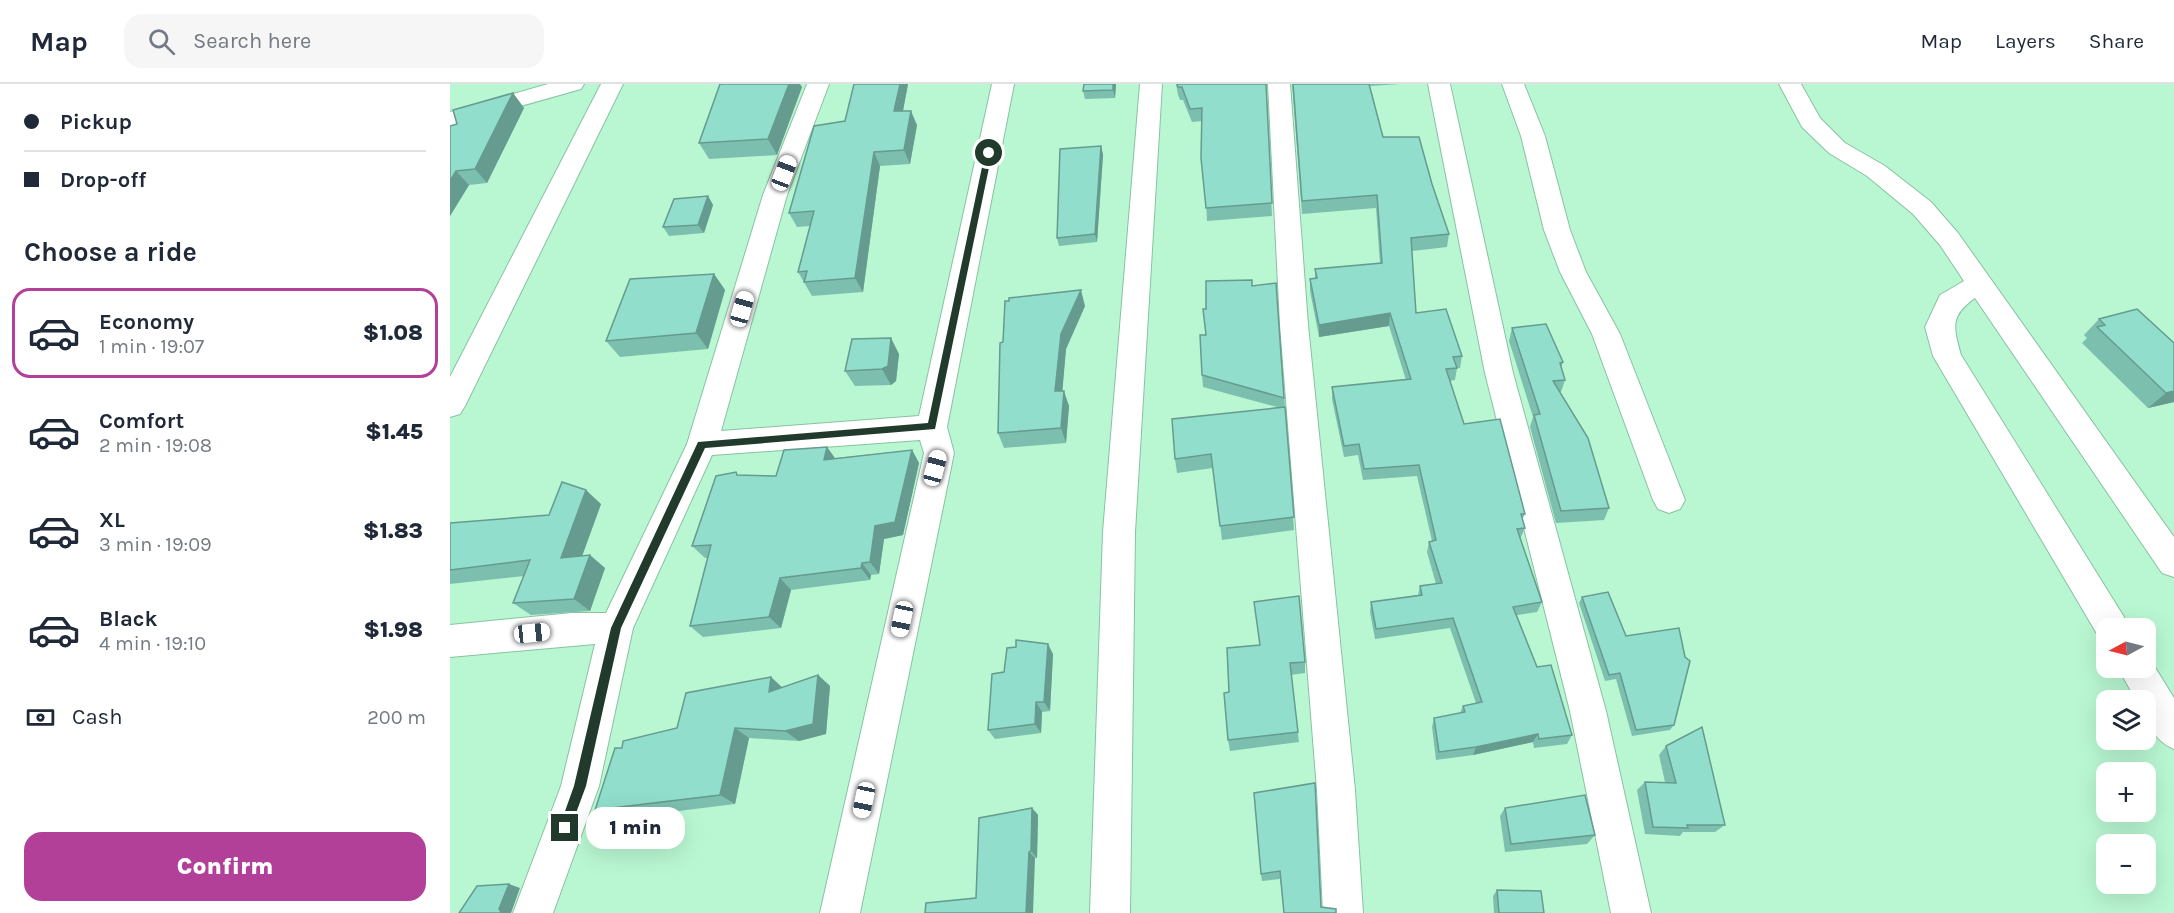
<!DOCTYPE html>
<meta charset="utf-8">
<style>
body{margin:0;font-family:Karla,sans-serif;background:#f6f6f7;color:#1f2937;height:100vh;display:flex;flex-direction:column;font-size:22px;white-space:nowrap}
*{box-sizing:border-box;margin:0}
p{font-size:20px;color:#747a83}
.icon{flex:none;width:33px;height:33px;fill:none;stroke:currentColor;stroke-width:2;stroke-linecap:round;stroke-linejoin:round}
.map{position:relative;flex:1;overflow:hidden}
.sheet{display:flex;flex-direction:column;background:#fff;width:450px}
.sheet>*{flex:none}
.hud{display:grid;align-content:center;height:132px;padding:0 24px;background:#fff}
.needle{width:39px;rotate:263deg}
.fabs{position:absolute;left:1646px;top:534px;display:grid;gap:12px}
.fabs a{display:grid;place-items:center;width:60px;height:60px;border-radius:12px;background:#fff;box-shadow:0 6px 24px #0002;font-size:30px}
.end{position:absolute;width:27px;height:27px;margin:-14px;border:8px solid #213a2b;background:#fff;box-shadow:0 0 0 3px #fff}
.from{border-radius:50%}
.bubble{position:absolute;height:42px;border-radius:18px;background:#fff;box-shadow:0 6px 24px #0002;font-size:20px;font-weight:800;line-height:42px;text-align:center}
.car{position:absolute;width:18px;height:36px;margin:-18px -9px;border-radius:8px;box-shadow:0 0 4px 2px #0007;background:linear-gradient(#fff 24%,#345 0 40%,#fff 0 76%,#345 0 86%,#fff 0)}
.hud b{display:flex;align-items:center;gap:21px;height:57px;font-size:22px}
.hud b+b{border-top:2px solid #e0e1e3}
.hud i{width:15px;height:15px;background:#1f2937}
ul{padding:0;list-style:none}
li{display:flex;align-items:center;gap:18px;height:90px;margin:0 12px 9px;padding:0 12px;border:3px solid transparent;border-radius:18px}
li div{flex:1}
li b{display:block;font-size:22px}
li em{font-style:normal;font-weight:800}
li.current{border-color:#b23f98}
li>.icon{width:54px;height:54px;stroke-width:1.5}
h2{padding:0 24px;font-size:27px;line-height:72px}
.pay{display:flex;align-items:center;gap:15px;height:66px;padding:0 24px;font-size:22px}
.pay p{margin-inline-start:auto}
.primary-button{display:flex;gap:12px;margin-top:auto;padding:12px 24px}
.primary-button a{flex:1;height:69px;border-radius:18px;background:#b23f98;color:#fff;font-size:24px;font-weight:800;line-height:69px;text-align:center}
header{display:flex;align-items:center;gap:36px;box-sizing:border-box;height:84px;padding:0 30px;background:#fff;border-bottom:2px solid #e0e1e3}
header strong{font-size:28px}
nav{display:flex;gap:33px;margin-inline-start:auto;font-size:21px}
.search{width:420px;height:54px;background:#f6f6f7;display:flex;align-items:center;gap:15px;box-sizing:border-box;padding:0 21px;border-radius:18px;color:#747a83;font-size:22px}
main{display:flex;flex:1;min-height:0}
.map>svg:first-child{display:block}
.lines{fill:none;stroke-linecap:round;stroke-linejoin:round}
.street-casing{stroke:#87c3a0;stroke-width:2}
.street{fill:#fff;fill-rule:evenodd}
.wall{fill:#7dbfaf}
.shaded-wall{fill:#669b8f}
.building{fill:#91decc;stroke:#669b8f;stroke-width:1.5}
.route{fill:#213a2b}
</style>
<header>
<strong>Map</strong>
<div class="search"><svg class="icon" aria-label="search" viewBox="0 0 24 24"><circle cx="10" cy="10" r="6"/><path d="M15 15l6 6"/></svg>Search here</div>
<nav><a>Map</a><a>Layers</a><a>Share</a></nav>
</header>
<main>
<section class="sheet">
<div class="hud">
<b><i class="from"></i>Pickup</b>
<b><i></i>Drop-off</b>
</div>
<h2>Choose a ride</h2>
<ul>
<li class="current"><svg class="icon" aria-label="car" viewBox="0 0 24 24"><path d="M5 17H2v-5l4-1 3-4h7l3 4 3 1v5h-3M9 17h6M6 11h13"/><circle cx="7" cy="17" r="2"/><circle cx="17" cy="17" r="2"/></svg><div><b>Economy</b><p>1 min · 19:07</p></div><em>$1.08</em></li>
<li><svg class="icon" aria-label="car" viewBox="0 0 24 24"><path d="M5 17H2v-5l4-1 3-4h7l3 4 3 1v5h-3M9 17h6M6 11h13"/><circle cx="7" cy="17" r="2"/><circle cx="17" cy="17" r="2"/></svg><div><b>Comfort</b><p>2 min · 19:08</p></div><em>$1.45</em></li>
<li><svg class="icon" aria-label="car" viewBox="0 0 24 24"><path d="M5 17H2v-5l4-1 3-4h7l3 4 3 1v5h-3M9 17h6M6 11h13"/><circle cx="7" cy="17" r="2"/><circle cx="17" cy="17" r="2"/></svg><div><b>XL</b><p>3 min · 19:09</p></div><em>$1.83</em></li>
<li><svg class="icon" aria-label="car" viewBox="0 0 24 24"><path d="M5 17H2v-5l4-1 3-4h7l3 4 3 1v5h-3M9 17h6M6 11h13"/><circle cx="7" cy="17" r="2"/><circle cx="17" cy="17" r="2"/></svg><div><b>Black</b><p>4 min · 19:10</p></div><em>$1.98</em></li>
</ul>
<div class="pay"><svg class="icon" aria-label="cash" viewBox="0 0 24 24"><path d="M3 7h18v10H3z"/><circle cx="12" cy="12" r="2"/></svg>Cash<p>200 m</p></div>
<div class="primary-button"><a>Confirm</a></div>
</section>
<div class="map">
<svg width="1724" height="829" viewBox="0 0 1724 829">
<rect width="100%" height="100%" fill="#b9f7d2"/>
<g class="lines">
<!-- street casing -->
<g class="street-casing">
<g id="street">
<path d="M 98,0 L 134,0 L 131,5 L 0,42 L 0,28 Z"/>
<path d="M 151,0 L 173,0 L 15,322 L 10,330 L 0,333 L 0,293 Z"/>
<path d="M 357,0 L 379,0 L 337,111 L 271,347 L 469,332 L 542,0 L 564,0 L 497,343 L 504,369 L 410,829 L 370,829 L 474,369 L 470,356 L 262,371 L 183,544 L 149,702 L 103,829 L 63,829 L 111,702 L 145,560 L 0,573 L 0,541 L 122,529 L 156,529 L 237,360 L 313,111 Z"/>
<path d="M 690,0 L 712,0 L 685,448 L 680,829 L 640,829 L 653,448 Z"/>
<path d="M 818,0 L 840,0 L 858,241 L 905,706 L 913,829 L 873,829 L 867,706 L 830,241 Z"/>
<path d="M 978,0 L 1000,0 L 1063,289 L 1156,627 L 1201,829 L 1161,829 L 1120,627 L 1035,289 Z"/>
<path d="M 1052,0 L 1074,0 L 1095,52 L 1120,146 L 1136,188 L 1170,250 L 1235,416 L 1230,425 L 1219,429 L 1208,425 L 1203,416 L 1142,250 L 1110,188 L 1094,146 L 1071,52 Z"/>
<path d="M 1329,0 L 1351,0 L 1370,34 L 1395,59 L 1435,82 L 1481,118 L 1508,149 L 1724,453 L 1724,493 L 1712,489 L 1525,214 C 1500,232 1503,242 1511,271 L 1674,533 L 1679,544 L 1656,544 L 1656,557 L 1650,555 L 1483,272 L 1475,243 L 1490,211 L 1514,197 L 1490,161 L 1463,130 L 1417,92 L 1379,69 L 1352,43 Z"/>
<path d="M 1695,571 L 1698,572 L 1724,614 L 1724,665 C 1704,657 1695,637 1695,616 L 1686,616 L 1668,584 L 1695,584 Z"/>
</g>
</g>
<!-- street -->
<use href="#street" class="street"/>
</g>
<!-- wall -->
<g class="wall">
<path d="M 458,0 L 453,27 L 467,41 L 460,80 L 430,82 L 413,208 L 362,212 L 348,188 L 360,142 L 347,143 L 339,129 L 395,37 Z"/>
<path d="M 634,0 L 666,0 L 665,14 L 635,15 L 633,7 Z"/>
<path d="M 726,0 L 816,0 L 822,132 L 757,137 L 752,37 L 742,38 L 733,16 L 730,16 L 728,11 Z"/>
<path d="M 842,0 L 951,0 L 920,2 L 933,53 L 982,100 L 999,150 L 997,163 L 962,167 L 966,229 L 1012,272 L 1010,284 L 1007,284 L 1005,296 L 1000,297 L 1014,340 L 1075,430 L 1072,436 L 1075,444 L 1070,455 L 1092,518 L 1087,528 L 1067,531 L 1087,583 L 1122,651 L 1117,660 L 1084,664 L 1083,658 L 1023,671 L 986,676 L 982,643 L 984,634 L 1010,629 L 1013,622 L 1026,619 L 1000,544 L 925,555 L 920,528 L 921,518 L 968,511 L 970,502 L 986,500 L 977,468 L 979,458 L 982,457 L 967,392 L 913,396 L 908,371 L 894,373 L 882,315 L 882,303 L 956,296 L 939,242 L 869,253 L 860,207 L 860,195 L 865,194 L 865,185 L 930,180 L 926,124 L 852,130 Z"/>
<path d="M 352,3 L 327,71 L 259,75 L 249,59 Z"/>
<path d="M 63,9 L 74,24 L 37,99 L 19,101 L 0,132 L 7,40 Z"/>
<path d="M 651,62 L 653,71 L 647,158 L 609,162 L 607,154 Z"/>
<path d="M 258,112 L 263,121 L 254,149 L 219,152 L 213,143 Z"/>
<path d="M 264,190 L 275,206 L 258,265 L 170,273 L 156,257 Z"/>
<path d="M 826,199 L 844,446 L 772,456 L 763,384 L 727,389 L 725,375 L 827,323 L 753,303 L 752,291 L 756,251 L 756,225 L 803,202 Z"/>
<path d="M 635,222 L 616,265 L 612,307 L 619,322 L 616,359 L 554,364 L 548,349 L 553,258 Z"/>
<path d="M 1649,235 L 1724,259 L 1724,318 L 1698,324 L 1632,259 L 1637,254 L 1634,251 Z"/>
<path d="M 1062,244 L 1113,278 L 1111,284 L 1115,296 L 1111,308 L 1110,309 L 1159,424 L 1154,436 L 1106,439 L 1080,343 L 1083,333 L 1059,257 Z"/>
<path d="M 449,270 L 446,297 L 441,301 L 405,302 L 395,287 Z"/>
<path d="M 377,363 L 385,374 L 462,366 L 469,379 L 453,451 L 434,455 L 429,490 L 421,491 L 420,496 L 341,506 L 331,544 L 253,553 L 240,542 L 258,474 L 255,474 L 242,462 L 286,388 L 288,391 L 326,392 Z"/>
<path d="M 151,420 L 132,472 L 155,484 L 140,527 L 81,531 L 63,519 L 74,492 L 0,500 L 0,439 L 99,431 Z"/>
<path d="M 1132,513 L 1176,552 L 1224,641 L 1220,646 L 1182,652 L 1166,595 L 1155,597 L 1129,519 Z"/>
<path d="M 777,564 L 855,578 L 855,589 L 841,591 L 849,658 L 780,667 L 778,656 L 779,608 Z"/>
<path d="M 603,570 L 600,627 L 592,628 L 591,649 L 545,655 L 538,646 L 554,588 Z"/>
<path d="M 368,591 L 380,602 L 376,650 L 349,657 L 299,654 L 285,720 L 164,735 L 145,726 L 172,664 L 227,644 L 333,603 Z"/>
<path d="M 1216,662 L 1275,741 L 1265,748 L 1233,748 L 1230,752 L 1195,750 L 1187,706 L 1195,698 L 1215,698 L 1209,671 Z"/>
<path d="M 865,699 L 834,829 L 830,795 L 812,797 L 811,790 Z"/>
<path d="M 582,724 L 588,731 L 587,774 L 585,774 L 526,814 Z"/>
<path d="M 1055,724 L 1145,751 L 1137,760 L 1055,768 L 1050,732 Z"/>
<path d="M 1047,806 L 1094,829 L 1044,829 L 1043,812 Z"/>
</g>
<!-- shaded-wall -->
<g class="shaded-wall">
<path d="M 339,0 L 350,0 L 352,3 L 327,71 L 318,55 Z"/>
<path d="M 450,0 L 458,0 L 450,42 L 444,27 Z"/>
<path d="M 663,0 L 666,0 L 665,14 L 663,6 Z"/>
<path d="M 63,9 L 74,24 L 37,99 L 25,85 Z"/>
<path d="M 461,27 L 467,41 L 460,80 L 454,66 Z"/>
<path d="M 651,62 L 653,71 L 647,158 L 645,150 Z"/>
<path d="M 424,68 L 430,82 L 413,208 L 405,194 Z"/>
<path d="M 6,87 L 19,101 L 0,132 L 0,97 Z"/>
<path d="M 258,112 L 263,121 L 254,149 L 248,141 Z"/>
<path d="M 264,190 L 275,206 L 258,265 L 246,249 Z"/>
<path d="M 631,206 L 635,222 L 616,265 L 611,323 L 605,307 L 611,250 Z"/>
<path d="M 940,229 L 939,242 L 869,253 L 869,241 Z"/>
<path d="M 441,254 L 449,270 L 446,297 L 441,301 L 432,285 Z"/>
<path d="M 614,307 L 619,322 L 616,359 L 611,344 Z"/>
<path d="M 1724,307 L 1724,318 L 1698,324 L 1716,309 Z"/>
<path d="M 377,363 L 386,376 L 374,376 Z"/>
<path d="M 462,366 L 469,379 L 453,451 L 434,455 L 429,490 L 420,478 L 425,442 Z"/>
<path d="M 136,406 L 151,420 L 127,486 L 111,474 Z"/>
<path d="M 140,471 L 155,484 L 140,527 L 124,515 Z"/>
<path d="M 412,479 L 421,491 L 420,496 L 411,484 Z"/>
<path d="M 330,494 L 341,506 L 331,544 L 319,533 Z"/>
<path d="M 598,560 L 603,570 L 600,627 L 594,618 Z"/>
<path d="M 368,591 L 380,602 L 376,650 L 349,657 L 335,647 Z"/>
<path d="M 321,593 L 334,605 L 319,608 Z"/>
<path d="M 586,618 L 592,628 L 591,649 L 585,640 Z"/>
<path d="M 285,644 L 299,654 L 285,720 L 270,711 Z"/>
<path d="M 1088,650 L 1083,658 L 1023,671 L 1026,663 Z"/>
<path d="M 582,724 L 588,731 L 587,774 L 581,767 Z"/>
<path d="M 579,768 L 585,774 L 583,829 L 576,829 Z"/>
<path d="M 59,800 L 70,804 L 61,829 L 55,829 L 51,828 L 49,825 Z"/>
</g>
<!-- building -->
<g class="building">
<path d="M 270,0 L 339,0 L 318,55 L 249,59 Z"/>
<path d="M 404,0 L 450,0 L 444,27 L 461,27 L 454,66 L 424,68 L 405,194 L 354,198 L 357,187 L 348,188 L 364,127 L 339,129 L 364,42 L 395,37 Z"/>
<path d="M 634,0 L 663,0 L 663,6 L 633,7 Z"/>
<path d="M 727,0 L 816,0 L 822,119 L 756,124 L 751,74 L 752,24 L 740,25 L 732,3 L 728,3 Z"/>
<path d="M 843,0 L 919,0 L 933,53 L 969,53 L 982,100 L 999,150 L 961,154 L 966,229 L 996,225 L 1012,272 L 1003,273 L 1007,284 L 996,285 L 1014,340 L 1050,335 L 1075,430 L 1071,430 L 1075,444 L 1067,445 L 1092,518 L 1063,523 L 1087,583 L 1101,581 L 1122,651 L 1089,655 L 1088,650 L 1026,663 L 989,668 L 984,634 L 1015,628 L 1013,622 L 1032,618 L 1003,534 L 926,545 L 921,518 L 972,511 L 970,502 L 992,499 L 979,458 L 986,456 L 969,381 L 914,385 L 909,360 L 894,362 L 882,303 L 961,295 L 940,229 L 869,241 L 860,195 L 867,194 L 865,185 L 932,179 L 927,111 L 852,117 Z"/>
<path d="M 63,9 L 25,85 L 6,87 L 0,97 L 0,42 L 7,40 L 3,26 Z"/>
<path d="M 651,62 L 645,150 L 607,154 L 610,65 Z"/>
<path d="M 258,112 L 248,141 L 213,143 L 224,115 Z"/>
<path d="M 264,190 L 246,249 L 156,257 L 180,195 Z"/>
<path d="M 802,196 L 802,202 L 826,199 L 834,314 L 752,291 L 750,251 L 756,251 L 753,225 L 756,225 L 756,197 Z"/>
<path d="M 631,206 L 611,250 L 605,307 L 614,307 L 611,344 L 548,349 L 550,259 L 553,258 L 555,217 L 559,217 L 559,214 Z"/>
<path d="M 1687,225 L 1724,259 L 1724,307 L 1716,309 L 1647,243 L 1655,241 L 1649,235 Z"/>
<path d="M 1096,240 L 1113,278 L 1110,279 L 1115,296 L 1103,297 L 1138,354 L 1159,424 L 1111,427 L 1084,331 L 1090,330 L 1062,244 Z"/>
<path d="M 441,254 L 438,282 L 432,285 L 395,287 L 402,255 Z"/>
<path d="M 835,323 L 844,433 L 770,442 L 761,370 L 725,375 L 722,335 Z"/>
<path d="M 377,363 L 374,376 L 462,366 L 445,438 L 425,442 L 420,478 L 412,479 L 411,484 L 330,494 L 319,533 L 240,542 L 261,461 L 242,462 L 266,392 L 286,388 L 287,391 L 326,392 L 334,366 Z"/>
<path d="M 112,398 L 136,406 L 111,474 L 140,471 L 124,515 L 63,519 L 80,476 L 0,486 L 0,439 L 99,431 Z"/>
<path d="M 1158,508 L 1176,552 L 1229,544 L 1235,573 L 1240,577 L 1224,641 L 1186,646 L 1170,589 L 1159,591 L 1132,513 Z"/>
<path d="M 849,512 L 855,578 L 840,579 L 848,648 L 778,656 L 774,609 L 779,608 L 777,564 L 810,561 L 804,518 Z"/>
<path d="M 566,556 L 598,560 L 594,618 L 586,618 L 585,640 L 538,646 L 542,590 L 554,588 L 557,564 L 566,563 Z"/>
<path d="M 368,591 L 363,640 L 335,647 L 285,644 L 270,711 L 145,726 L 165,664 L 172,664 L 173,657 L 227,644 L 236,609 L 321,593 L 319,608 Z"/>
<path d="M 1252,643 L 1275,741 L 1237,741 L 1238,744 L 1203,743 L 1195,698 L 1226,699 L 1216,662 Z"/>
<path d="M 865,699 L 871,823 L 886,825 L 886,829 L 834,829 L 830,787 L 811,790 L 804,709 Z"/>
<path d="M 1135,711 L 1145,751 L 1061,760 L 1055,724 Z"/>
<path d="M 582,724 L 581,767 L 579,768 L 576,829 L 475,829 L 476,819 L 526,814 L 529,734 Z"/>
<path d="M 59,800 L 49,825 L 51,828 L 58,828 L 57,829 L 9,829 L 27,802 Z"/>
<path d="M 1047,806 L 1091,807 L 1094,829 L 1049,829 Z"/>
</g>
<!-- route -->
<path class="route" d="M 539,66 L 542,69 L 485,345 L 255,364 L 171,544 L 136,702 L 119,748 L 111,748 L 109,744 L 124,702 L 161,544 L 248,358 L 478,339 L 535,69 Z"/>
</svg>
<div class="fabs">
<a><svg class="needle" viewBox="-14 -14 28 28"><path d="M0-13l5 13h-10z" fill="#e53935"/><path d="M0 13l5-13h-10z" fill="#747a83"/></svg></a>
<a><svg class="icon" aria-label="layers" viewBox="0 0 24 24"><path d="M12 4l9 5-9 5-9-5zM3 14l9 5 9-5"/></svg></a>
<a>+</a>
<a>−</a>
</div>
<i class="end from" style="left:539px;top:69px"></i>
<i class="end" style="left:115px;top:744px"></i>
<div class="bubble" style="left:136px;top:723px;width:99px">1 min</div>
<i class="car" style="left:334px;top:89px;rotate:21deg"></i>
<i class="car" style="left:292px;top:225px;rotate:16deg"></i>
<i class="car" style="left:485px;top:384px;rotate:15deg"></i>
<i class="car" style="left:452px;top:535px;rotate:192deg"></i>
<i class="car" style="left:82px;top:549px;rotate:84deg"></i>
<i class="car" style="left:414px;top:716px;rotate:192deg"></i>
</div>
</main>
